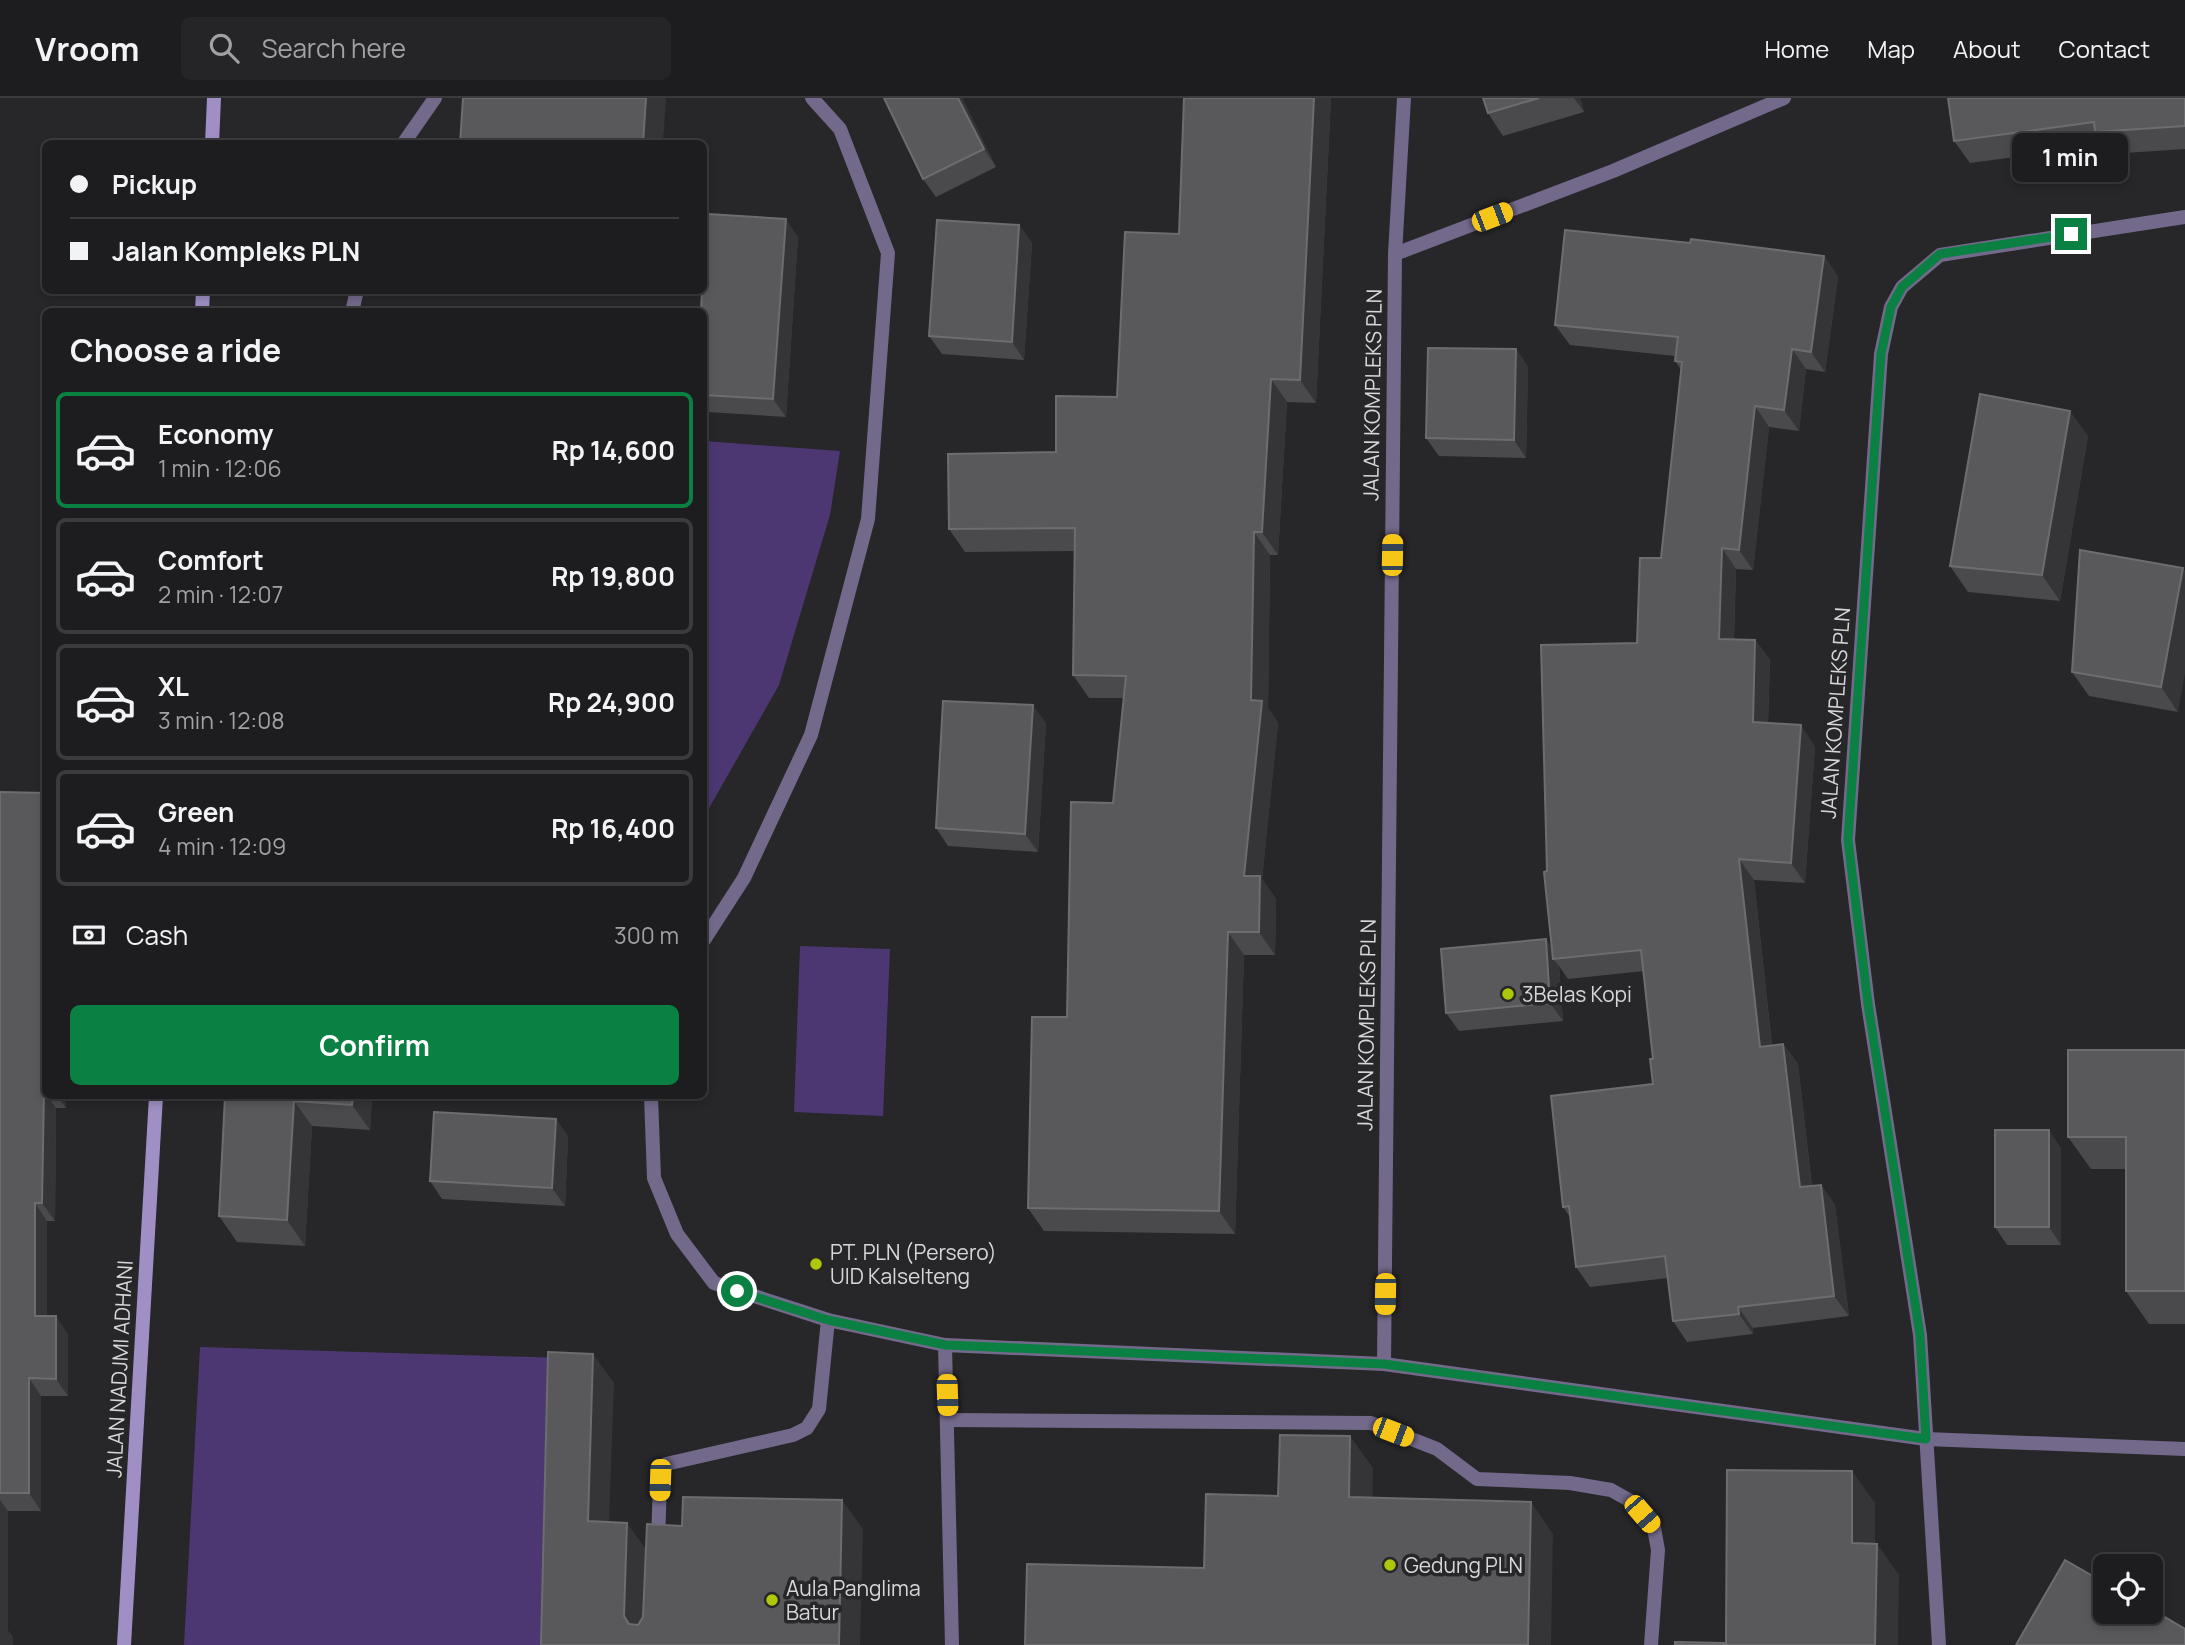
<!DOCTYPE html>
<meta charset="utf-8">
<style>
body{margin:0;font-family:Manrope,sans-serif;background:#252528;color:#f1f3f6;height:100vh;display:flex;flex-direction:column;font-size:26px;white-space:nowrap}
*{box-sizing:border-box;margin:0}
p{font-size:23px;color:#a0a1a4}
.icon{flex:none;width:38px;height:38px;fill:none;stroke:currentColor;stroke-width:2;stroke-linecap:round;stroke-linejoin:round}
.map{position:relative;flex:1;overflow:hidden}
.details{position:absolute;left:42px;top:210px;width:665px;height:791px;display:flex;flex-direction:column;background:#1d1c1f;border-radius:10px;box-shadow:0 4px 10px #0003,0 0 0 2px #3b3a3d}
.details>*{flex:none}
.banner{position:absolute;left:42px;top:42px;width:665px;height:154px;border-radius:10px;box-shadow:0 4px 10px #0003,0 0 0 2px #3b3a3d;display:grid;align-content:center;height:154px;padding:0 28px;background:#1d1c1f}
.buttons{position:absolute;left:2093px;top:1456px;display:grid;gap:14px}
.buttons a{display:grid;place-items:center;width:70px;height:70px;border-radius:10px;background:#1d1c1f;box-shadow:0 4px 10px #0003,0 0 0 2px #3b3a3d;font-size:35px}
.end{position:absolute;width:32px;height:32px;margin:-16px;border:9px solid #0b8043;background:#fff;box-shadow:0 0 0 4px #fff}
.from{border-radius:50%}
.bubble{position:absolute;height:49px;border-radius:10px;background:#1d1c1f;box-shadow:0 4px 10px #0003,0 0 0 2px #3b3a3d;font-size:23px;font-weight:700;line-height:49px;text-align:center}
.car{position:absolute;width:21px;height:42px;margin:-21px -10px;border-radius:9px;box-shadow:0 0 5px 2px #0007;background:linear-gradient(#f5c518 24%,#345 0 40%,#f5c518 0 76%,#345 0 86%,#f5c518 0)}
.banner b{display:flex;align-items:center;gap:24px;height:66px;font-size:26px}
.banner b+b{border-top:2px solid #3b3a3d}
.banner i{width:18px;height:18px;background:#f1f3f6}
ul{padding:0;list-style:none}
li{display:flex;align-items:center;gap:21px;height:116px;margin:0 14px 10px;padding:0 14px;border:4px solid #3b3a3d;border-radius:10px}
li div{flex:1}
li b{display:block;font-size:26px}
li em{font-style:normal;font-weight:700}
li.selected{border-color:#0b8043}
li>.icon{width:63px;height:63px;stroke-width:1.5}
h2{padding:0 28px;font-size:32px;line-height:84px}
.pay{display:flex;align-items:center;gap:18px;height:77px;padding:0 28px;font-size:26px}
.pay p{margin-inline-start:auto}
.primary-button{display:flex;gap:14px;margin-top:auto;padding:14px 28px}
.primary-button a{flex:1;height:80px;border-radius:10px;background:#0b8043;color:#fff;font-size:28px;font-weight:700;line-height:80px;text-align:center}
header{display:flex;align-items:center;gap:42px;box-sizing:border-box;height:98px;padding:0 35px;background:#1d1c1f;border-bottom:2px solid #3b3a3d}
header strong{font-size:33px}
nav{display:flex;gap:38px;margin-inline-start:auto;font-size:24px}
.search{width:490px;height:63px;background:#252528;display:flex;align-items:center;gap:18px;box-sizing:border-box;padding:0 24px;border-radius:10px;color:#a0a1a4;font-size:26px}
.map>svg:first-child{display:block}
.pitch{fill:#4c3773}
.lines{fill:none;stroke-linecap:round;stroke-linejoin:round}
.lane{stroke:#73698b;stroke-width:14}
.street{stroke:#73698b;stroke-width:14}
.secondary{stroke:#9f8fc4;stroke-width:14}
.wall{fill:#4a494c}
.shaded-wall{fill:#353437}
.building{fill:#59585b;stroke:#6d6c6f;stroke-width:2}
.route{stroke:#0b8043;stroke-width:9}
.poi-dot{fill:#aec60b;stroke:#272629;stroke-width:2.5}
.labels{text-anchor:middle;dominant-baseline:central;stroke-width:7;stroke-linejoin:round;paint-order:stroke}
.street-label{font-size:21px;fill:#d7d7d9;stroke:#272629}
.poi-label{font-size:21px;fill:#d7d7d9;stroke:#272629;text-anchor:start}
</style>
<header>
<strong>Vroom</strong>
<div class="search"><svg class="icon" aria-label="search" viewBox="0 0 24 24"><circle cx="10" cy="10" r="6"/><path d="M15 15l6 6"/></svg>Search here</div>
<nav><a>Home</a><a>Map</a><a>About</a><a>Contact</a></nav>
</header>
<div class="map">
<svg width="2185" height="1547" viewBox="0 0 2185 1547">
<rect width="100%" height="100%" fill="#272629"/>
<!-- pitch -->
<g class="pitch">
<path d="M 704,343 L 840,353 L 830,417 L 779,587 L 704,719 Z"/>
<path d="M 800,848 L 890,851 L 883,1018 L 794,1014 Z"/>
<path d="M 200,1249 L 563,1260 L 553,1547 L 184,1547 Z"/>
</g>
<g class="lines">
<!-- lane -->
<g class="lane">
<path d="M 403,46 L 435,0"/>
<path d="M 352,214 L 357,192"/>
<path d="M 945,1247 L 952,1547"/>
<path d="M 947,1322 L 1371,1325 L 1437,1351 L 1477,1381 L 1570,1385 L 1611,1392 L 1629,1402 L 1654,1430 L 1658,1452 L 1651,1547"/>
<path d="M 658,1445 L 660,1382 L 666,1366 L 793,1337 L 807,1330 L 819,1311 L 828,1222"/>
</g>
<!-- street -->
<g class="street">
<path d="M 1395,156 L 1613,73 L 1784,0"/>
<path d="M 704,842 L 744,780 L 811,637 L 868,421 L 888,155 L 840,31 L 812,0"/>
<path d="M 651,998 L 654,1080 L 677,1136 L 714,1185 L 828,1222 L 945,1247 L 1384,1266 L 1926,1341 L 2185,1351"/>
<path d="M 1384,1266 L 1395,156 L 1404,0"/>
<path d="M 1939,1547 L 1920,1237 L 1868,906 L 1848,742 L 1881,256 L 1891,209 L 1902,189 L 1940,157 L 2185,119"/>
</g>
<!-- secondary -->
<g class="secondary">
<path d="M 212,46 L 214,0"/>
<path d="M 202,214 L 203,192"/>
<path d="M 124,1547 L 156,998"/>
</g>
</g>
<!-- wall -->
<g class="wall">
<path d="M 884,0 L 962,0 L 996,69 L 936,99 L 923,81 Z"/>
<path d="M 1184,0 L 1331,0 L 1316,305 L 1287,304 L 1278,457 L 1270,457 L 1268,610 L 1278,625 L 1262,781 L 1276,801 L 1275,857 L 1244,857 L 1235,1136 L 1044,1133 L 1028,1110 L 1067,919 L 1113,705 L 1124,600 L 1089,600 L 1073,577 L 1075,453 L 965,454 L 949,431 L 1056,354 L 1117,299 L 1179,136 Z"/>
<path d="M 1483,0 L 1580,0 L 1584,14 L 1503,38 L 1488,15 Z"/>
<path d="M 2185,0 L 2185,51 L 2110,56 L 2104,47 L 1970,65 L 1954,43 Z"/>
<path d="M 1019,127 L 1032,145 L 1024,262 L 942,256 L 929,238 Z"/>
<path d="M 798,139 L 786,319 L 707,314 L 704,309 L 704,214 Z"/>
<path d="M 1824,158 L 1838,179 L 1825,274 L 1806,271 L 1799,333 L 1769,329 L 1753,472 L 1736,471 L 1734,541 L 1755,542 L 1770,562 L 1768,625 L 1815,648 L 1805,785 L 1754,782 L 1772,947 L 1783,946 L 1798,966 L 1812,1088 L 1821,1087 L 1835,1107 L 1849,1218 L 1753,1230 L 1753,1236 L 1687,1244 L 1673,1223 L 1668,1180 L 1590,1189 L 1576,1169 L 1570,1119 L 1563,1109 L 1653,986 L 1653,961 L 1644,873 L 1568,881 L 1559,868 L 1563,923 L 1459,933 L 1446,915 L 1546,841 L 1552,851 L 1547,773 L 1637,545 L 1661,460 L 1682,273 L 1675,263 L 1675,258 L 1570,247 L 1555,227 Z"/>
<path d="M 1516,251 L 1528,269 L 1526,360 L 1439,358 L 1426,340 Z"/>
<path d="M 2088,338 L 2060,503 L 1968,494 L 1950,468 Z"/>
<path d="M 2080,452 L 2178,614 L 2089,598 L 2072,574 Z"/>
<path d="M 1046,625 L 1038,754 L 948,748 L 936,730 Z"/>
<path d="M 0,694 L 46,695 L 46,998 L 66,998 L 66,1010 L 56,1010 L 55,1123 L 47,1123 L 47,1218 L 68,1236 L 68,1298 L 41,1298 L 41,1413 L 8,1413 L 8,1533 L 13,1539 L 13,1547 L 0,1547 Z"/>
<path d="M 2185,952 L 2185,1226 L 2149,1226 L 2126,1193 L 2126,1071 L 2091,1071 L 2068,1039 Z"/>
<path d="M 225,998 L 372,998 L 370,1032 L 312,1028 L 305,1148 L 237,1144 L 219,1118 Z"/>
<path d="M 556,1021 L 568,1039 L 565,1108 L 442,1101 L 430,1083 Z"/>
<path d="M 2061,1050 L 2061,1147 L 2007,1147 L 1995,1129 Z"/>
</g>
<!-- shaded-wall -->
<g class="shaded-wall">
<path d="M 646,0 L 666,0 L 663,46 L 643,46 Z"/>
<path d="M 958,0 L 962,0 L 996,69 L 984,51 Z"/>
<path d="M 1314,0 L 1331,0 L 1316,305 L 1300,282 Z"/>
<path d="M 1574,0 L 1580,0 L 1584,14 Z"/>
<path d="M 786,121 L 798,139 L 786,319 L 773,301 Z"/>
<path d="M 1019,127 L 1032,145 L 1024,262 L 1012,244 Z"/>
<path d="M 1824,158 L 1838,179 L 1825,274 L 1811,254 Z"/>
<path d="M 1516,251 L 1528,269 L 1526,360 L 1514,342 Z"/>
<path d="M 1792,251 L 1806,271 L 1799,333 L 1784,312 Z"/>
<path d="M 1271,281 L 1287,304 L 1278,457 L 1262,434 Z"/>
<path d="M 1755,308 L 1769,329 L 1753,472 L 1739,452 Z"/>
<path d="M 2070,313 L 2088,338 L 2060,503 L 2042,477 Z"/>
<path d="M 1254,434 L 1270,457 L 1268,610 L 1278,625 L 1262,781 L 1276,801 L 1275,857 L 1259,834 L 1244,778 L 1251,602 Z"/>
<path d="M 1722,450 L 1736,471 L 1733,561 L 1719,541 Z"/>
<path d="M 2183,470 L 2185,473 L 2185,576 L 2178,614 L 2161,589 Z"/>
<path d="M 1755,542 L 1770,562 L 1767,644 L 1753,624 Z"/>
<path d="M 1033,607 L 1046,625 L 1038,754 L 1025,736 Z"/>
<path d="M 1801,627 L 1815,648 L 1805,785 L 1791,765 Z"/>
<path d="M 1739,761 L 1754,782 L 1774,969 L 1760,949 Z"/>
<path d="M 1228,834 L 1244,857 L 1235,1136 L 1219,1113 Z"/>
<path d="M 1546,841 L 1558,859 L 1553,861 L 1559,868 L 1563,923 L 1550,905 Z"/>
<path d="M 1783,946 L 1798,966 L 1814,1109 L 1800,1089 Z"/>
<path d="M 44,992 L 46,998 L 47,998 L 56,1010 L 55,1123 L 42,1105 Z"/>
<path d="M 57,998 L 66,998 L 66,1010 Z"/>
<path d="M 353,998 L 372,998 L 370,1032 L 352,1007 Z"/>
<path d="M 294,1003 L 312,1028 L 305,1148 L 287,1122 Z"/>
<path d="M 556,1021 L 568,1039 L 565,1108 L 552,1090 Z"/>
<path d="M 2049,1032 L 2061,1050 L 2061,1147 L 2049,1129 Z"/>
<path d="M 1821,1087 L 1835,1107 L 1849,1218 L 1834,1198 Z"/>
<path d="M 35,1105 L 47,1123 L 47,1236 L 35,1218 Z"/>
<path d="M 1738,1209 L 1753,1230 L 1753,1236 L 1739,1216 Z"/>
<path d="M 56,1218 L 68,1236 L 68,1298 L 56,1281 Z"/>
<path d="M 593,1256 L 614,1285 L 608,1452 L 588,1423 Z"/>
<path d="M 29,1280 L 41,1298 L 41,1413 L 29,1395 Z"/>
<path d="M 1350,1338 L 1373,1370 L 1372,1431 L 1349,1399 Z"/>
<path d="M 1852,1373 L 1875,1405 L 1875,1476 L 1852,1445 Z"/>
<path d="M 0,1402 L 8,1413 L 8,1533 L 13,1539 L 13,1547 L 0,1547 Z"/>
<path d="M 842,1402 L 863,1431 L 860,1547 L 839,1547 Z"/>
<path d="M 1531,1404 L 1553,1436 L 1551,1547 L 1528,1547 Z"/>
<path d="M 627,1425 L 648,1454 L 644,1547 L 624,1518 Z"/>
<path d="M 1877,1446 L 1899,1477 L 1898,1547 L 1875,1547 Z"/>
</g>
<!-- building -->
<g class="building">
<path d="M 463,0 L 646,0 L 643,46 L 460,46 Z"/>
<path d="M 884,0 L 958,0 L 984,51 L 923,81 Z"/>
<path d="M 1184,0 L 1314,0 L 1300,282 L 1271,281 L 1262,434 L 1254,434 L 1251,602 L 1262,603 L 1244,778 L 1260,778 L 1259,834 L 1228,834 L 1219,1113 L 1028,1110 L 1032,919 L 1067,919 L 1071,704 L 1113,705 L 1126,578 L 1073,577 L 1075,430 L 949,431 L 948,356 L 1056,354 L 1056,298 L 1117,299 L 1125,134 L 1179,136 Z"/>
<path d="M 1483,0 L 1539,0 L 1488,15 Z"/>
<path d="M 1948,0 L 2185,0 L 2185,28 L 2095,34 L 2094,24 L 1954,43 Z"/>
<path d="M 708,116 L 786,121 L 773,301 L 704,297 L 704,214 L 701,214 L 702,192 L 704,192 L 704,173 Z"/>
<path d="M 937,122 L 1019,127 L 1012,244 L 929,238 Z"/>
<path d="M 1565,132 L 1690,145 L 1691,141 L 1824,158 L 1811,254 L 1792,251 L 1784,312 L 1755,308 L 1739,452 L 1722,450 L 1719,541 L 1755,542 L 1753,624 L 1801,627 L 1791,765 L 1739,761 L 1760,949 L 1783,946 L 1800,1089 L 1821,1087 L 1834,1198 L 1738,1209 L 1739,1216 L 1673,1223 L 1665,1158 L 1576,1169 L 1569,1108 L 1563,1109 L 1551,998 L 1653,986 L 1650,961 L 1653,961 L 1641,852 L 1553,861 L 1544,774 L 1547,773 L 1541,547 L 1637,545 L 1640,460 L 1661,460 L 1682,264 L 1675,263 L 1678,239 L 1555,227 Z"/>
<path d="M 1428,250 L 1516,251 L 1514,342 L 1426,340 Z"/>
<path d="M 1980,296 L 2070,313 L 2042,477 L 1950,468 Z"/>
<path d="M 2080,452 L 2183,470 L 2161,589 L 2072,574 Z"/>
<path d="M 943,603 L 1033,607 L 1025,736 L 936,730 Z"/>
<path d="M 0,694 L 46,695 L 46,992 L 44,992 L 42,1105 L 35,1105 L 35,1218 L 56,1218 L 56,1281 L 29,1280 L 29,1395 L 0,1395 Z"/>
<path d="M 1546,841 L 1550,905 L 1446,915 L 1441,851 Z"/>
<path d="M 2068,952 L 2185,952 L 2185,1193 L 2126,1193 L 2126,1039 L 2068,1039 Z"/>
<path d="M 225,998 L 353,998 L 352,1007 L 294,1003 L 287,1122 L 219,1118 Z"/>
<path d="M 434,1014 L 556,1021 L 552,1090 L 430,1083 Z"/>
<rect x="1995" y="1032" width="54" height="97"/>
<path d="M 548,1254 L 593,1256 L 588,1423 L 627,1425 L 624,1518 L 629,1526 L 638,1527 L 643,1519 L 647,1426 L 682,1428 L 683,1399 L 842,1402 L 839,1547 L 541,1547 Z"/>
<path d="M 1280,1337 L 1350,1338 L 1349,1399 L 1531,1404 L 1528,1547 L 1025,1547 L 1027,1466 L 1204,1470 L 1206,1396 L 1278,1398 Z"/>
<path d="M 1727,1372 L 1852,1373 L 1852,1445 L 1877,1446 L 1875,1547 L 1675,1547 L 1675,1544 L 1726,1545 Z"/>
<path d="M 2065,1462 L 2105,1485 L 2105,1514 L 2151,1514 L 2151,1511 L 2185,1531 L 2185,1547 L 2016,1547 Z"/>
</g>
<g class="lines">
<!-- route -->
<path class="route" d="M 737,1193 L 828,1222 L 946,1247 L 1384,1266 L 1926,1341 L 1920,1237 L 1868,906 L 1848,742 L 1881,256 L 1891,209 L 1902,189 L 1940,156 L 2071,136"/>
</g>
<!-- markers -->
<g class="poi-dot">
<circle cx="1508" cy="896" r="7"/>
<circle cx="816" cy="1166" r="7"/>
<circle cx="1390" cy="1467" r="7"/>
<circle cx="772" cy="1502" r="7"/>
</g>
<g class="labels">
<!-- street labels -->
<g class="street-label">
<text transform="translate(1372 297) rotate(-89)">JALAN KOMPLEKS PLN</text>
<text transform="translate(1835 615) rotate(-86)">JALAN KOMPLEKS PLN</text>
<text transform="translate(1366 927) rotate(-89)">JALAN KOMPLEKS PLN</text>
<text transform="translate(119 1271) rotate(-87)">JALAN NADJMI ADHANI</text>
</g>
<!-- poi labels -->
<g class="poi-label">
<text x="1522" y="896">3Belas Kopi</text>
<text x="830" y="1154">PT. PLN (Persero)<tspan x="830" dy="24">UID Kalselteng</tspan></text>
<text x="1404" y="1467">Gedung PLN</text>
<text x="786" y="1490">Aula Panglima<tspan x="786" dy="24">Batur</tspan></text>
</g>
</g>
</svg>
<div class="buttons">
<a><svg class="icon" aria-label="locate" viewBox="0 0 24 24"><circle cx="12" cy="12" r="6"/><path d="M12 2v4M12 18v4M2 12h4M18 12h4"/></svg></a>
</div>
<i class="end from" style="left:737px;top:1193px"></i>
<i class="end" style="left:2071px;top:136px"></i>
<div class="bubble" style="left:2012px;top:35px;width:116px">1 min</div>
<i class="car" style="left:1492px;top:119px;rotate:69deg"></i>
<i class="car" style="left:1392px;top:457px;rotate:1deg"></i>
<i class="car" style="left:1385px;top:1196px;rotate:181deg"></i>
<i class="car" style="left:947px;top:1297px;rotate:178deg"></i>
<i class="car" style="left:1393px;top:1334px;rotate:111deg"></i>
<i class="car" style="left:660px;top:1382px;rotate:182deg"></i>
<i class="car" style="left:1642px;top:1416px;rotate:139deg"></i>
<div class="banner">
<b><i class="from"></i>Pickup</b>
<b><i></i>Jalan Kompleks PLN</b>
</div>
<section class="details">
<h2>Choose a ride</h2>
<ul>
<li class="selected"><svg class="icon" aria-label="car" viewBox="0 0 24 24"><path d="M5 17H2v-5l4-1 3-4h7l3 4 3 1v5h-3M9 17h6M6 11h13"/><circle cx="7" cy="17" r="2"/><circle cx="17" cy="17" r="2"/></svg><div><b>Economy</b><p>1 min · 12:06</p></div><em>Rp 14,600</em></li>
<li><svg class="icon" aria-label="car" viewBox="0 0 24 24"><path d="M5 17H2v-5l4-1 3-4h7l3 4 3 1v5h-3M9 17h6M6 11h13"/><circle cx="7" cy="17" r="2"/><circle cx="17" cy="17" r="2"/></svg><div><b>Comfort</b><p>2 min · 12:07</p></div><em>Rp 19,800</em></li>
<li><svg class="icon" aria-label="car" viewBox="0 0 24 24"><path d="M5 17H2v-5l4-1 3-4h7l3 4 3 1v5h-3M9 17h6M6 11h13"/><circle cx="7" cy="17" r="2"/><circle cx="17" cy="17" r="2"/></svg><div><b>XL</b><p>3 min · 12:08</p></div><em>Rp 24,900</em></li>
<li><svg class="icon" aria-label="car" viewBox="0 0 24 24"><path d="M5 17H2v-5l4-1 3-4h7l3 4 3 1v5h-3M9 17h6M6 11h13"/><circle cx="7" cy="17" r="2"/><circle cx="17" cy="17" r="2"/></svg><div><b>Green</b><p>4 min · 12:09</p></div><em>Rp 16,400</em></li>
</ul>
<div class="pay"><svg class="icon" aria-label="cash" viewBox="0 0 24 24"><path d="M3 7h18v10H3z"/><circle cx="12" cy="12" r="2"/></svg>Cash<p>300 m</p></div>
<div class="primary-button"><a>Confirm</a></div>
</section>
</div>
